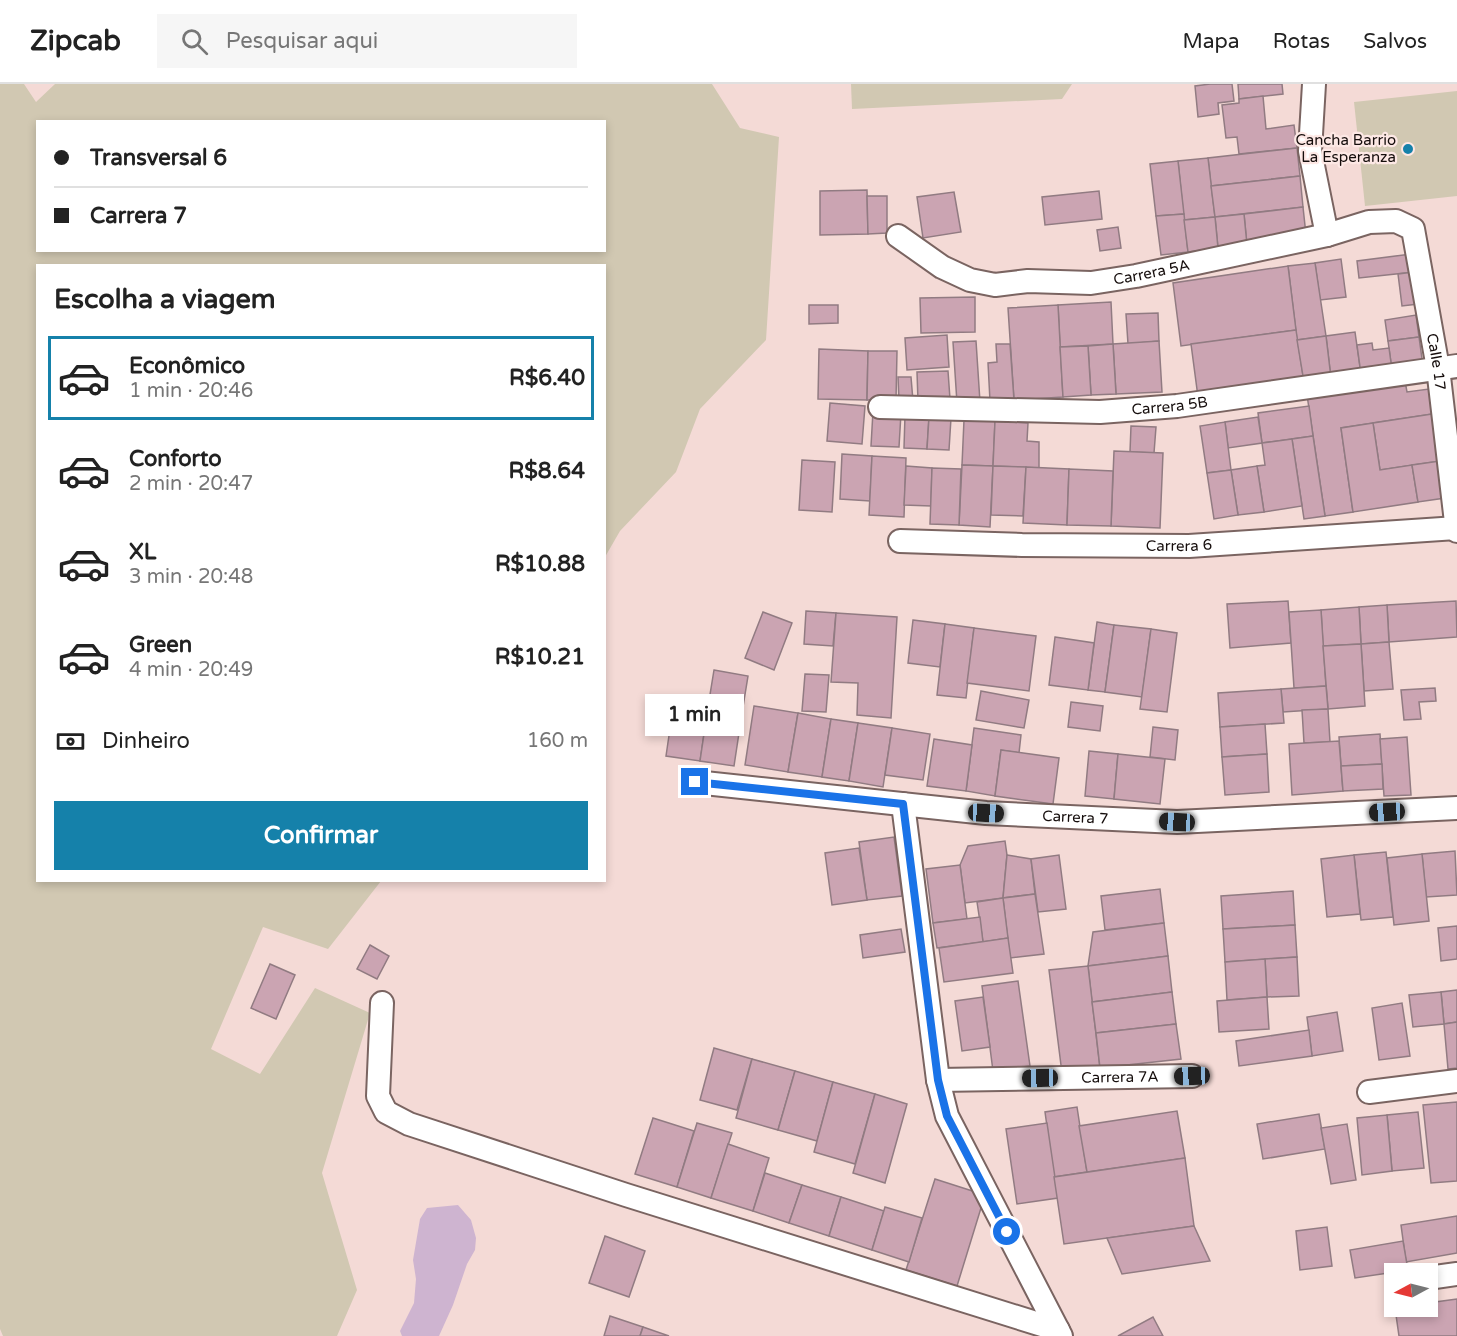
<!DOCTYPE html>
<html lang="pt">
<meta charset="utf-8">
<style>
body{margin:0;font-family:"Varela Round",sans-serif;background:#f6f6f6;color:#222;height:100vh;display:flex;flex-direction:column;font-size:22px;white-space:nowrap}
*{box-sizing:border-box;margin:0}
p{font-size:20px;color:#767676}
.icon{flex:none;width:33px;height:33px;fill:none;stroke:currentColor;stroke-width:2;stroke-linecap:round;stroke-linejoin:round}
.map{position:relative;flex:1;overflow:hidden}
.side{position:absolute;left:36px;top:180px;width:570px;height:618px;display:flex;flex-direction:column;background:#fff;border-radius:0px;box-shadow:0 3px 9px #0003}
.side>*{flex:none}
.banner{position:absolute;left:36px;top:36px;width:570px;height:132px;border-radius:0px;box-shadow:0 3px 9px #0003;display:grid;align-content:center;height:132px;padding:0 18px;background:#fff}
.needle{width:39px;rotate:263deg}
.buttons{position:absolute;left:1384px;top:1179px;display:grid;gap:12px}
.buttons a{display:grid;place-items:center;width:54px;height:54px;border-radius:0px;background:#fff;box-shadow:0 3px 9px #0003;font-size:30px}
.end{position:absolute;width:27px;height:27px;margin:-14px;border:8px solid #1a73e8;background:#fff;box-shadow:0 0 0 3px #fff}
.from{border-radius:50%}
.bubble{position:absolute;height:42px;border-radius:0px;background:#fff;box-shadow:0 3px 9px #0003;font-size:20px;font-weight:700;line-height:42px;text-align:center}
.car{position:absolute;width:18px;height:36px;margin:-18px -9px;border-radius:8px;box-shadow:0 0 4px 2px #0007;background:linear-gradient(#222 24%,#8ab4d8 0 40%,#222 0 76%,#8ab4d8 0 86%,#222 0)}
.banner b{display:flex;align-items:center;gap:21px;height:57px;font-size:22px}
.banner b+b{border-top:2px solid #e0e0e0}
.banner i{width:15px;height:15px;background:#222}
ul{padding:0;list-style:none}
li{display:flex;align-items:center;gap:18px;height:84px;margin:0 12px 9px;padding:0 6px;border:3px solid transparent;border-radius:0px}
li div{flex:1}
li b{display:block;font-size:22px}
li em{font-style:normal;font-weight:700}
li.on{border-color:#1581aa}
li>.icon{width:54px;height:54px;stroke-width:1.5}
h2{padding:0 18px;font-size:27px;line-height:72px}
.pay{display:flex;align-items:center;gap:15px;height:66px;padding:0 18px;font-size:22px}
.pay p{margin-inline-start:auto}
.cta{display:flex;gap:12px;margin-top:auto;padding:12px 18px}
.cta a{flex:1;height:69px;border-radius:0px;background:#1581aa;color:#fff;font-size:24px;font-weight:700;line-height:69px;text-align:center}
header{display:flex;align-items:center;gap:36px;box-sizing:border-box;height:84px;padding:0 30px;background:#fff;border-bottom:2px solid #e0e0e0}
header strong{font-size:28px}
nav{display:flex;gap:33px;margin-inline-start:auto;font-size:21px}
.search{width:420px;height:54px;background:#f6f6f6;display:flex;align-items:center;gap:15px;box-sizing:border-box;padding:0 21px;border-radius:0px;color:#767676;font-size:22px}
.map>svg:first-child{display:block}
.green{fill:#d1c8b2;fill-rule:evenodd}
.water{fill:#ceb4d0}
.building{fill:#cba4b2;stroke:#917b82;stroke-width:1.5}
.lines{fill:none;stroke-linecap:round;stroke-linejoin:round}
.minor-casing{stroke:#7a6461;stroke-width:26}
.minor{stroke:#fff;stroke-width:22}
.route{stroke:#1a73e8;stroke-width:8}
.poi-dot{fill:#1581aa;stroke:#fde8e5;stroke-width:2}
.labels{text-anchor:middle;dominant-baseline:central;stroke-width:4.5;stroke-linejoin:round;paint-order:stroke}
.poi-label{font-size:15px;fill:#150d0c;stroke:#fde8e5;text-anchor:end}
.street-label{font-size:15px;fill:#150d0c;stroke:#fde8e5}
</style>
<header>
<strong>Zipcab</strong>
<div class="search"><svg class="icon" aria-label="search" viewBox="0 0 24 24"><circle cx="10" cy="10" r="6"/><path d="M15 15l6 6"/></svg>Pesquisar aqui</div>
<nav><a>Mapa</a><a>Rotas</a><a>Salvos</a></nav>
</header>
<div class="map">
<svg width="1457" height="1252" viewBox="0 0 1457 1252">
<rect width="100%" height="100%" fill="#f4dad6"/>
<!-- green -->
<g class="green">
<path d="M 0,0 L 24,0 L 36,18 L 55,0 L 712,0 L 740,44 L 779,53 L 766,256 L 700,325 L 676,388 L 620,447 L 605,473 L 604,182 L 38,182 L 38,796 L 381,797 L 328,865 L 263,843 L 211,965 L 260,990 L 315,904 L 370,929 L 322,1089 L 357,1206 L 337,1252 L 3,1252 L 0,1245 ZM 38,38 L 604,38 L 604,166 L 38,166 Z"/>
<path d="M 851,0 L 1072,0 L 1062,15 L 852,25 Z"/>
<path d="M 1457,7 L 1457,112 L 1365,122 L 1354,18 Z"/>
</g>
<!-- water -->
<path class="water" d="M 458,1121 L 471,1136 L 476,1154 L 475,1166 L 467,1180 L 453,1221 L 439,1252 L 402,1252 L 400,1247 L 414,1219 L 416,1195 L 413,1176 L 420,1135 L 427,1124 Z"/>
<!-- building -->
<g class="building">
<path d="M 1210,0 L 1232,0 L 1234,17 L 1218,19 L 1219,30 L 1198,33 L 1195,2 Z"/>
<path d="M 1238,0 L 1282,0 L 1283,10 L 1239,15 Z"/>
<path d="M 1263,12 L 1266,45 L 1294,41 L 1297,64 L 1239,70 L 1237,53 L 1226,54 L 1222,21 L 1239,19 L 1239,15 Z"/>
<path d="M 1297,64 L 1300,92 L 1211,102 L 1208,74 Z"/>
<path d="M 1208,74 L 1215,133 L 1184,136 L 1178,77 Z"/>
<path d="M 1178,77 L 1184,130 L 1156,132 L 1150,80 Z"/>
<path d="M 1300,92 L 1303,123 L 1215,133 L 1211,102 Z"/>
<path d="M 867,106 L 868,150 L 820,151 L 820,107 Z"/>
<path d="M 1099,107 L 1102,135 L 1045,141 L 1042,113 Z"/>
<path d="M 954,108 L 961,148 L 923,154 L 917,113 Z"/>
<path d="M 867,112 L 887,112 L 887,149 L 868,150 Z"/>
<path d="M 1303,123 L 1306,151 L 1247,161 L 1244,130 Z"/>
<path d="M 1184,130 L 1188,168 L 1161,171 L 1156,132 Z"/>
<path d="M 1244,130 L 1247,161 L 1218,164 L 1215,133 Z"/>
<path d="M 1215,133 L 1218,164 L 1188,168 L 1184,136 Z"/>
<path d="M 1118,143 L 1121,164 L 1100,167 L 1097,146 Z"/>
<path d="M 1411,170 L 1414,188 L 1359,194 L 1357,177 Z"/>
<path d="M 1341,175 L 1346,213 L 1320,216 L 1315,179 Z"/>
<path d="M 1315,179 L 1326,252 L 1297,256 L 1288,182 Z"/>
<path d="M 1288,182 L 1296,246 L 1181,262 L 1173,199 Z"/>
<path d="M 1414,188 L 1418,220 L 1402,222 L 1398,190 Z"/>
<path d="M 975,213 L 975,248 L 921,249 L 920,214 Z"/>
<path d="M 1111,218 L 1113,260 L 1060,263 L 1058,221 Z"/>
<path d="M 809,221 L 838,221 L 838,239 L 809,240 Z"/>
<path d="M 1058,221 L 1063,313 L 1014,316 L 1008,224 Z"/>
<path d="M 1158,229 L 1159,257 L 1128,260 L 1126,230 Z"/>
<path d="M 1416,231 L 1419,253 L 1388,257 L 1385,236 Z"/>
<path d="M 1296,246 L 1304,298 L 1198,313 L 1191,260 Z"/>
<path d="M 1355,248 L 1361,290 L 1331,294 L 1326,252 Z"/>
<path d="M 947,251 L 949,283 L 907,286 L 905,254 Z"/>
<path d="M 1326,252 L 1331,294 L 1304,298 L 1297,256 Z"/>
<path d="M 1419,253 L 1423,282 L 1392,286 L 1388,257 Z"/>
<path d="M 976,257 L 980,318 L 957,319 L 953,258 Z"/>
<path d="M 1159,257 L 1162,308 L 1116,310 L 1113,260 Z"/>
<path d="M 1372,259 L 1373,266 L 1389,264 L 1392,286 L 1361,290 L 1357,261 Z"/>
<path d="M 996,260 L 1010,260 L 1014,316 L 990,317 L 988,279 L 997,278 Z"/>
<path d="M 1113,260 L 1116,310 L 1091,311 L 1088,262 Z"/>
<path d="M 1088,262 L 1091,311 L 1063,313 L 1060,263 Z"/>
<path d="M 819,265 L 868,267 L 867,316 L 818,315 Z"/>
<path d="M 868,267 L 897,267 L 896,316 L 867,316 Z"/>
<path d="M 948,287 L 950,315 L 918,317 L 917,288 Z"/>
<path d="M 898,293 L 911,293 L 913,317 L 899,317 Z"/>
<path d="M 1405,297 L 1407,308 L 1429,305 L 1432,330 L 1341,344 L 1353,428 L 1325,432 L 1307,311 Z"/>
<path d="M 830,319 L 865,322 L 862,360 L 827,357 Z"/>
<path d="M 1309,322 L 1313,352 L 1262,359 L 1258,329 Z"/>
<path d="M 873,327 L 901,329 L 899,363 L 871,362 Z"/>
<path d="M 1432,330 L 1440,377 L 1380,386 L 1373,339 Z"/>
<path d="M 905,331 L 929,333 L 927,365 L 904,364 Z"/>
<path d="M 929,333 L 951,334 L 949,366 L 927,365 Z"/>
<path d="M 1258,333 L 1262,359 L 1228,364 L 1225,338 Z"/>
<path d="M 964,336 L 995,337 L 993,382 L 962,381 Z"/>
<path d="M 995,337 L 1028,339 L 1027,357 L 1039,358 L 1039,384 L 993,382 Z"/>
<path d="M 1225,338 L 1231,386 L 1207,389 L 1200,342 Z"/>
<path d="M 1373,339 L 1380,386 L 1412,381 L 1418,418 L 1353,428 L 1341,344 Z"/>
<path d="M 1131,342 L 1156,343 L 1154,369 L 1130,368 Z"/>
<path d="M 1313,352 L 1325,432 L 1304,435 L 1292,355 Z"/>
<path d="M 1292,355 L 1302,422 L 1264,428 L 1257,382 L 1265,381 L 1262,359 Z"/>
<path d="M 1114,367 L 1163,369 L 1160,444 L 1111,442 Z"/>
<path d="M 842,370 L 872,372 L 870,417 L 840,415 Z"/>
<path d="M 872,372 L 906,374 L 904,433 L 869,431 Z"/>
<path d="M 802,376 L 835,378 L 832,428 L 799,426 Z"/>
<path d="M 1440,377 L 1445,414 L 1418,418 L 1412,381 Z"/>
<path d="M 962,381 L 993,382 L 990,443 L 959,441 Z"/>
<path d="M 906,382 L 932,384 L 931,422 L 904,421 Z"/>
<path d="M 993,382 L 1026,383 L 1023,432 L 991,431 Z"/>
<path d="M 1257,382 L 1264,428 L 1238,431 L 1231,386 Z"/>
<path d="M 1026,383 L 1069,385 L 1067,441 L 1023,439 Z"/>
<path d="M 932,384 L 961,385 L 959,441 L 930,440 Z"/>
<path d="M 1069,385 L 1113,387 L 1111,442 L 1067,441 Z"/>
<path d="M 1231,386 L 1238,431 L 1214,435 L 1207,389 Z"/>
<path d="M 1288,517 L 1291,559 L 1230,564 L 1227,520 Z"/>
<path d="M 1456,517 L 1457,553 L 1389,558 L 1387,521 Z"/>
<path d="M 1387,521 L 1389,558 L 1361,560 L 1359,523 Z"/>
<path d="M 1359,523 L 1361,560 L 1323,562 L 1321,526 Z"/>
<path d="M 1321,526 L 1326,602 L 1294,604 L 1289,528 Z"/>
<path d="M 806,527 L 836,529 L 833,562 L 804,560 Z"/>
<path d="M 763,528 L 792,539 L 774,586 L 745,574 Z"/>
<path d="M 836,529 L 897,533 L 891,634 L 857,631 L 858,599 L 831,598 Z"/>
<path d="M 913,536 L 945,540 L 940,583 L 908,579 Z"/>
<path d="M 1097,538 L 1114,541 L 1105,608 L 1088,606 Z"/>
<path d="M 945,540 L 974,544 L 966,614 L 937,611 Z"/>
<path d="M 1114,541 L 1151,545 L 1142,613 L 1105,608 Z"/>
<path d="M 974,544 L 1036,552 L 1029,607 L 967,599 Z"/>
<path d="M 1151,545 L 1177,549 L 1167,628 L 1140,625 Z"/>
<path d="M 1055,553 L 1094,559 L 1088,606 L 1049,601 Z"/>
<path d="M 1389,558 L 1393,605 L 1364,607 L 1361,560 Z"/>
<path d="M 1361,560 L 1365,622 L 1328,625 L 1323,562 Z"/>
<path d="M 714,586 L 748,592 L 742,629 L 708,623 Z"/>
<path d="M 805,590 L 829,591 L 826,628 L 802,627 Z"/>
<path d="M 1326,602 L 1328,625 L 1283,628 L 1281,605 Z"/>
<path d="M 1435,604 L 1436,617 L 1419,618 L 1421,635 L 1404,636 L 1401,606 Z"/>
<path d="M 1281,605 L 1284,639 L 1220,643 L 1218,609 Z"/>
<path d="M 981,607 L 1029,616 L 1024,644 L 976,636 Z"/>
<path d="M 674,617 L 708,623 L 700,677 L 666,672 Z"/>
<path d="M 1071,618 L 1103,622 L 1100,647 L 1068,643 Z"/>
<path d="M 754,622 L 798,629 L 788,688 L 745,681 Z"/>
<path d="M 708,623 L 742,629 L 734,682 L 700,677 Z"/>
<path d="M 1328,625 L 1330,658 L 1304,659 L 1302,626 Z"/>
<path d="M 798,629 L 831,635 L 822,693 L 788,688 Z"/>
<path d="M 831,635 L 858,639 L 849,697 L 822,693 Z"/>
<path d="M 858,639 L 892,644 L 883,703 L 849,697 Z"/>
<path d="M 1265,640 L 1267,670 L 1222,673 L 1220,643 Z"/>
<path d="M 1153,643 L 1178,646 L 1175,676 L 1150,673 Z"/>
<path d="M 892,644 L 930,650 L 923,696 L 885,691 Z"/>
<path d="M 974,644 L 1021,651 L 1019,669 L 1001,666 L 995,712 L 966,707 Z"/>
<path d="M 1380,650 L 1382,680 L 1341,682 L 1339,653 Z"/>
<path d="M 1407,653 L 1411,711 L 1384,712 L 1380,655 Z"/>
<path d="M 934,655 L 972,661 L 966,707 L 927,702 Z"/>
<path d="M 1339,657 L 1343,707 L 1292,711 L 1289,660 Z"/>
<path d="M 1001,666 L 1059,674 L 1053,720 L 995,712 Z"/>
<path d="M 1089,667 L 1118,670 L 1114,715 L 1085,712 Z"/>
<path d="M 1118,670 L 1165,675 L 1160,720 L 1114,715 Z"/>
<path d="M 1267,670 L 1269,708 L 1225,711 L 1222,673 Z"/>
<path d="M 1382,680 L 1383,705 L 1343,707 L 1341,682 Z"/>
<path d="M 894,753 L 902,812 L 867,816 L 859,758 Z"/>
<path d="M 1005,757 L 1007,771 L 1003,814 L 965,819 L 960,781 L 968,762 Z"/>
<path d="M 859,764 L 867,816 L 832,821 L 825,769 Z"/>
<path d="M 1455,767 L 1457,811 L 1426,813 L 1422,770 Z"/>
<path d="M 1386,768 L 1393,833 L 1361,836 L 1354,771 Z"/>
<path d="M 1422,770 L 1429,837 L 1394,841 L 1387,774 Z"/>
<path d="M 1007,771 L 1031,775 L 1035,810 L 1003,814 Z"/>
<path d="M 1059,771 L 1066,825 L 1038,828 L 1031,775 Z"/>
<path d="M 1354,771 L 1360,830 L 1327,833 L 1321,775 Z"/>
<path d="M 960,781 L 967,835 L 933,839 L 926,785 Z"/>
<path d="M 1160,805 L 1164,839 L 1105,846 L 1101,812 Z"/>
<path d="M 1293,807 L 1295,841 L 1223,845 L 1221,812 Z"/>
<path d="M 1035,810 L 1044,870 L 1010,874 L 1003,814 Z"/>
<path d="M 1003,814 L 1008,854 L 983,858 L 977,818 Z"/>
<path d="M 980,833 L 983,858 L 937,864 L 933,839 Z"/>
<path d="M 1164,839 L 1168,872 L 1088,882 L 1093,848 Z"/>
<path d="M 1295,841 L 1297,873 L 1225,878 L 1223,845 Z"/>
<path d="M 1457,842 L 1457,875 L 1441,877 L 1438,844 Z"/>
<path d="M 901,845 L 905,868 L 863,874 L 860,851 Z"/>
<path d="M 1008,854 L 1013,889 L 944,898 L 939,864 Z"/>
<path d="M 370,861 L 389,872 L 377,895 L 357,885 Z"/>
<path d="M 1168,872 L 1172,908 L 1092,918 L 1088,882 Z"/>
<path d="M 1297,873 L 1299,912 L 1267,913 L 1265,875 Z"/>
<path d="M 1265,875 L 1267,913 L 1227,916 L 1225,878 Z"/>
<path d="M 270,880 L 295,891 L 276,935 L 251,924 Z"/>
<path d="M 1088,882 L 1100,984 L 1062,989 L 1049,886 Z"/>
<path d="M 1018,897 L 1030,982 L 993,987 L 982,902 Z"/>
<path d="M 1457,906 L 1457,938 L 1444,940 L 1441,908 Z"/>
<path d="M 1172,908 L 1176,940 L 1096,949 L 1092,918 Z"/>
<path d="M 1441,908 L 1444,940 L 1413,943 L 1409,911 Z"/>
<path d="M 983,913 L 990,963 L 962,967 L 955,917 Z"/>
<path d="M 1267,913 L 1269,945 L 1219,948 L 1217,917 Z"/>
<path d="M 1402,919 L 1410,972 L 1379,976 L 1372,924 Z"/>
<path d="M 1337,928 L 1343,967 L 1312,972 L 1307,933 Z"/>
<path d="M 1457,938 L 1457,984 L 1448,985 L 1444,940 Z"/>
<path d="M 1176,940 L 1181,975 L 1100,984 L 1096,949 Z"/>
<path d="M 1309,946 L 1312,972 L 1239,982 L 1236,957 Z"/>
<path d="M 714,964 L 752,975 L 737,1026 L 700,1016 Z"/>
<path d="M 752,975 L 795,987 L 778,1046 L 736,1034 Z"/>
<path d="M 795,987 L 833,998 L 817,1057 L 778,1046 Z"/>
<path d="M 833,998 L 875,1010 L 855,1080 L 814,1068 Z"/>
<path d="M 875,1010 L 907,1020 L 885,1099 L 853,1089 Z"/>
<path d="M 1457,1018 L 1457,1097 L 1431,1099 L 1423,1021 Z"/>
<path d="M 1077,1023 L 1087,1088 L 1054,1093 L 1045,1028 Z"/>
<path d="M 1177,1027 L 1185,1074 L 1087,1088 L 1079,1042 Z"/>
<path d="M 1418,1028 L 1424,1084 L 1392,1087 L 1387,1031 Z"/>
<path d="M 1319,1030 L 1325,1065 L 1263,1075 L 1257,1040 Z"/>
<path d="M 1387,1031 L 1392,1087 L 1362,1091 L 1357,1034 Z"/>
<path d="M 653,1034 L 694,1047 L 677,1103 L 635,1090 Z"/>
<path d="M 697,1039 L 732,1049 L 711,1114 L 677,1103 Z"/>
<path d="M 1047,1039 L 1058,1114 L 1017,1120 L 1006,1045 Z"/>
<path d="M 1347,1040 L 1356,1096 L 1331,1100 L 1321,1044 Z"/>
<path d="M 728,1060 L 769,1074 L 753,1127 L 711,1114 Z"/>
<path d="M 1185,1074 L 1194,1142 L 1064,1160 L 1054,1093 Z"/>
<path d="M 765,1089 L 802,1101 L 789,1139 L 753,1127 Z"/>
<path d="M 935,1095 L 985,1111 L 957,1202 L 906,1186 Z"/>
<path d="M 802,1101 L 841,1113 L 829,1152 L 789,1139 Z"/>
<path d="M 841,1113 L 884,1127 L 872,1166 L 829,1152 Z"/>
<path d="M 885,1123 L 922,1134 L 909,1178 L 872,1166 Z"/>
<path d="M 1457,1132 L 1457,1169 L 1406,1178 L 1401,1141 Z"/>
<path d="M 1194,1142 L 1210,1177 L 1122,1190 L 1107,1154 Z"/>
<path d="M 1327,1143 L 1332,1182 L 1300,1186 L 1296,1147 Z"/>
<path d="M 605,1152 L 645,1167 L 629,1213 L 589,1199 Z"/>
<path d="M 1403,1157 L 1408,1186 L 1355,1194 L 1350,1166 Z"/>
<path d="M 1457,1215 L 1457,1252 L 1399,1252 L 1395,1224 L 1428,1222 L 1428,1219 Z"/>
<path d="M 610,1232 L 643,1243 L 640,1252 L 604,1252 Z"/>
<path d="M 1153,1233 L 1163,1252 L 1118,1252 Z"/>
<path d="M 643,1243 L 669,1252 L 640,1252 Z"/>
</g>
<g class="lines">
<!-- minor casing -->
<g class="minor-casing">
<g id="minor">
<path d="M 1314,0 L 1310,67 L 1327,151"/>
<path id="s1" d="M 898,152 L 942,183 L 970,196 L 995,201 L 1028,197 L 1091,199 L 1136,192 L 1327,151 L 1369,138 L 1396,137 L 1413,145 L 1438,284 L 1457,447"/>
<path id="s2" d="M 880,323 L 1100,328 L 1177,322 L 1457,282"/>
<path id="s3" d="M 900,457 L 1022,461 L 1189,462 L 1457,444"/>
<path id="s4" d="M 695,698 L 986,729 L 1177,738 L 1457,724"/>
<path d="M 903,720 L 938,996 L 947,1032 L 1061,1252"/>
<path d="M 382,919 L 378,1012 L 386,1028 L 409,1040 L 626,1111 L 1058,1246"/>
<path id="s5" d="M 938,996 L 1192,992"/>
<path d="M 1369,1008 L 1457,997"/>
<path d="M 1428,1194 L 1457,1190"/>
</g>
</g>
<!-- minor -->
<use href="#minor" class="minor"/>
</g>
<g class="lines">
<!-- route -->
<path class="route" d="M 695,698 L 903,720 L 938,996 L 947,1032 L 1007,1148"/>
</g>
<!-- markers -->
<circle class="poi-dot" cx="1408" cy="65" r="6"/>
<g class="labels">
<!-- poi labels -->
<g class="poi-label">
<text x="1396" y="56">Cancha Barrio<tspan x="1396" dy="17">La Esperanza</tspan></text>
</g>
<!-- street labels -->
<g class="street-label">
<text stroke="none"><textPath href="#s1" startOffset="268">Carrera 5A</textPath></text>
<text stroke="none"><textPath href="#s1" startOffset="672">Calle 17</textPath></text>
<text stroke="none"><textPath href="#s2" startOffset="290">Carrera 5B</textPath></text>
<text stroke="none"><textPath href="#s3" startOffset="279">Carrera 6</textPath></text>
<text stroke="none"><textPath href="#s4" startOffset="382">Carrera 7</textPath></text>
<text stroke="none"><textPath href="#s5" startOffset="182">Carrera 7A</textPath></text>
</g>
</g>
</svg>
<div class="buttons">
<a><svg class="needle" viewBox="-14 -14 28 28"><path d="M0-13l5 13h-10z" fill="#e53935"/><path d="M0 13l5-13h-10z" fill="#767676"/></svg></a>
</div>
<i class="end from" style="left:1007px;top:1148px"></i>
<i class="end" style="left:695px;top:698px"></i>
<div class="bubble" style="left:645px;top:610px;width:99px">1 min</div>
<i class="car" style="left:1387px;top:728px;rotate:267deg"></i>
<i class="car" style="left:986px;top:729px;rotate:93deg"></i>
<i class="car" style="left:1177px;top:738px;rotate:273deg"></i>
<i class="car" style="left:1192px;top:992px;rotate:268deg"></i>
<i class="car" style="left:1040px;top:994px;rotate:269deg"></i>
<div class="banner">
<b><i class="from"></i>Transversal 6</b>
<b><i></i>Carrera 7</b>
</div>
<section class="side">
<h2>Escolha a viagem</h2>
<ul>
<li class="on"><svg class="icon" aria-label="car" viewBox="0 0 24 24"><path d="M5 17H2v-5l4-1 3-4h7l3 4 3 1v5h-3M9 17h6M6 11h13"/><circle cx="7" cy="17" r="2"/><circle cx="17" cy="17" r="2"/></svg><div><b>Econômico</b><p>1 min · 20:46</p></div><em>R$6.40</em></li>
<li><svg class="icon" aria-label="car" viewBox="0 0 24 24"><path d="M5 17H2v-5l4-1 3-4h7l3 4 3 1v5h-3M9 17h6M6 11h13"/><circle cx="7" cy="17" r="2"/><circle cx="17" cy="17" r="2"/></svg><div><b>Conforto</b><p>2 min · 20:47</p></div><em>R$8.64</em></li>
<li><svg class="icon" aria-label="car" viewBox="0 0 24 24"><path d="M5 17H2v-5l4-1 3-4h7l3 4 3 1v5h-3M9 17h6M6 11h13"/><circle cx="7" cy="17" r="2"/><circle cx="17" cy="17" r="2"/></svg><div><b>XL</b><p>3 min · 20:48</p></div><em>R$10.88</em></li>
<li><svg class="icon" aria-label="car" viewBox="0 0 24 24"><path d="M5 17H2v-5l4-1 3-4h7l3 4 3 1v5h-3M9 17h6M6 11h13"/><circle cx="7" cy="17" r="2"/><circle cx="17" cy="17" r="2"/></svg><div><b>Green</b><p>4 min · 20:49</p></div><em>R$10.21</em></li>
</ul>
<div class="pay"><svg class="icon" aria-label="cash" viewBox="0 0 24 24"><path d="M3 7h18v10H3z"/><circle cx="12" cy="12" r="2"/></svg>Dinheiro<p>160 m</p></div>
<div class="cta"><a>Confirmar</a></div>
</section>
</div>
